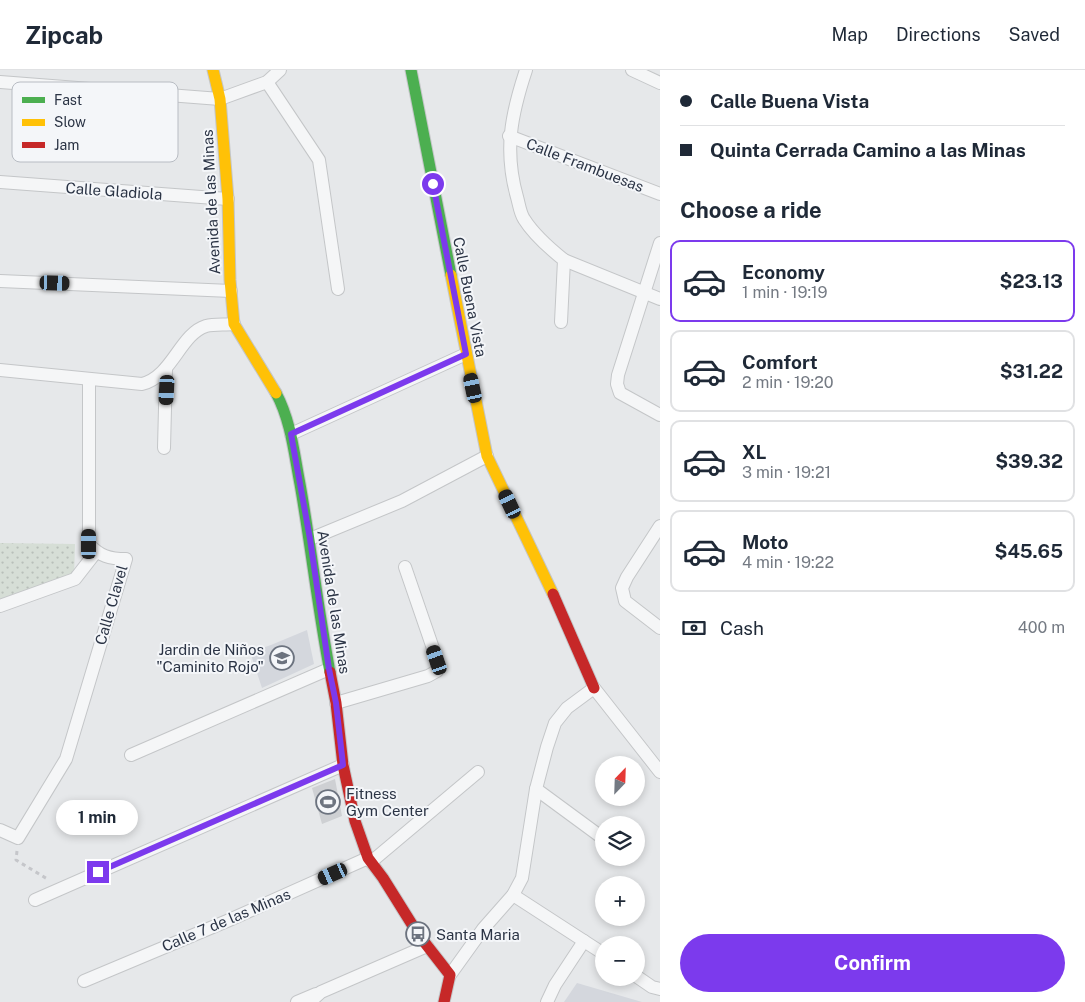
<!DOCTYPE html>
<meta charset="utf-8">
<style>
body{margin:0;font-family:"Public Sans",sans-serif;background:#f6f6f7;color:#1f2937;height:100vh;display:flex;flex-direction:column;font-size:19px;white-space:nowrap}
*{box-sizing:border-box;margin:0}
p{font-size:16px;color:#747a83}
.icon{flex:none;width:28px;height:28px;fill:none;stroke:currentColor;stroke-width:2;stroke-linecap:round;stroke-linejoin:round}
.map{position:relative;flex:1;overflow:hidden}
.side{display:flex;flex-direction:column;background:#fff;width:425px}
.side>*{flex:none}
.top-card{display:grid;align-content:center;height:110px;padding:0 20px;background:#fff}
.needle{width:32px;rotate:23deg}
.fabs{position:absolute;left:595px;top:686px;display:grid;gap:10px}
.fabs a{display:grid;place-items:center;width:50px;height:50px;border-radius:50%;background:#fff;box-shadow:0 2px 8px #0003;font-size:25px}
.end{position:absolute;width:22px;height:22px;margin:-11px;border:6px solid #7c3aed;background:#fff;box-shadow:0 0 0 2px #fff}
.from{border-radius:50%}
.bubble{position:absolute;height:35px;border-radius:18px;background:#fff;box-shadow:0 2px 8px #0003;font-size:16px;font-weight:700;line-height:35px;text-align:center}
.car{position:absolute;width:15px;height:30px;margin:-15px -8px;border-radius:6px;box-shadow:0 0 4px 1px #0007;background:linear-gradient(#222 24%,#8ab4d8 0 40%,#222 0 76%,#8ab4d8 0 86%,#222 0)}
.top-card b{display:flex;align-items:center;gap:18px;height:48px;font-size:19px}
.top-card b+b{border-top:1px solid #e0e1e3}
.top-card i{width:12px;height:12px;background:#1f2937}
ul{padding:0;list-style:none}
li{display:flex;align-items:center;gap:15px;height:82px;margin:0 10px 8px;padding:0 10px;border:2px solid #e0e1e3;border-radius:10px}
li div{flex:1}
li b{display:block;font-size:19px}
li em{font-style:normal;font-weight:700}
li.selected{border-color:#7c3aed}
li>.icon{width:45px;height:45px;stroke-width:1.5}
h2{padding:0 20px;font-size:22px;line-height:60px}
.pay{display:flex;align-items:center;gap:12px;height:55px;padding:0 20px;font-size:19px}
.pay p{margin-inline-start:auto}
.cta{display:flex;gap:10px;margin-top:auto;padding:10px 20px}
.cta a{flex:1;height:58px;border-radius:30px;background:#7c3aed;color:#fff;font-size:20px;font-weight:700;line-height:58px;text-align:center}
header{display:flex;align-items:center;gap:30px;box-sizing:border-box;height:70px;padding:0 25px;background:#fff;border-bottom:1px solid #e0e1e3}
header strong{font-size:24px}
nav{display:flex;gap:28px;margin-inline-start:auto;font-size:18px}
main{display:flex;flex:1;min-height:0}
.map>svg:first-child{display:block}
.built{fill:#d4d7dd}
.park{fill:url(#park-dots)}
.building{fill:#ced0d3}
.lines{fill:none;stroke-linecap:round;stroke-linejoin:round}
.street-casing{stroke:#c4c6c8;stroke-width:14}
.fast-casing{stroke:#c4c6c8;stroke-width:13}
.slow-casing{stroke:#c4c6c8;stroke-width:13}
.jam-casing{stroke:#c4c6c8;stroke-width:13}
.path{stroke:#c5c6ca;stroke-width:3;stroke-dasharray:4 4;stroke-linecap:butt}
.street{stroke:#f5f6f7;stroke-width:12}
.fast{stroke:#4caf50;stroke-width:11}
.slow{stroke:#ffc107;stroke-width:11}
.jam{stroke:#c62828;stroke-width:11}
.route{stroke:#7c3aed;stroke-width:6}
.labels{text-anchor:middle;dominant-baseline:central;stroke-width:4;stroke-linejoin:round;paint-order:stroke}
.street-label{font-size:15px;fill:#2b3445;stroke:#f4f6f9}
.poi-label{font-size:15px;fill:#2b3445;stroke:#f4f6f9;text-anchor:start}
.key{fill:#f4f6f9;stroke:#b8bcc3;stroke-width:1}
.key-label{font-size:14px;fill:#2b3445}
</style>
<header>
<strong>Zipcab</strong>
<nav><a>Map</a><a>Directions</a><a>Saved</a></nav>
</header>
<main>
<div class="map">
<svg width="660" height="932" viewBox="0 0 660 932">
<defs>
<pattern id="park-dots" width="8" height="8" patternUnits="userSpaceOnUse" patternTransform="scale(1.25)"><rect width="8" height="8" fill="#d6ded6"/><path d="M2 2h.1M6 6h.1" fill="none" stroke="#b8bfb9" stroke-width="1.8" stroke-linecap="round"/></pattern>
</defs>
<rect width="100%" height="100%" fill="#e6e8ea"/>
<!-- built -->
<g class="built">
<path d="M 307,560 L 314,594 L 262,618 L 250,582 L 271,575 Z"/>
<path d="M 577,913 L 642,932 L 564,932 Z"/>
</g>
<!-- park -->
<path class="park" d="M 0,473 L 75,474 L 74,508 L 0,531 Z"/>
<!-- building -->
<path class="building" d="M 335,709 L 342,746 L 322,754 L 312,718 Z"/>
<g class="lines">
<!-- street casing -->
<g class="street-casing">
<g id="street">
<path d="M 526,0 C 511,45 504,81 517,127 C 519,134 520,143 524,149 C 534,165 549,178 564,190 L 561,252"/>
<path d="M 632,0 L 660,13"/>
<path d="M 0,12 L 220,29 L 267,12 L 280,0"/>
<path d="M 267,12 L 319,90 L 338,219"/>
<path d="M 509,66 L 660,124"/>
<path d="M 0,112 L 228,129"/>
<path d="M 660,173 L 618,305 L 617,314 L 620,323 L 660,345"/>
<path d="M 564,190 L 660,229"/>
<path d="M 0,211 L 231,221"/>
<path d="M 0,300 L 142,314 C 172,307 180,264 206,256 C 214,254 225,255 234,254"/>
<path d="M 291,364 L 466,284"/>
<path d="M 164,378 L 166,298"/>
<path d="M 660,456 L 627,507 L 622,518 L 625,531 L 660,558"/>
<path d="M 310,469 L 402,431 L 487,386"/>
<path d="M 0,536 L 75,509 L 96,482"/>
<path d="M 336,633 L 428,606 L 437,601 L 437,590 L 405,497"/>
<path d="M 131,685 L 329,599"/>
<path d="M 536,719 L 604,769"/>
<path d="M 0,760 L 18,768 L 66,689 L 126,489 C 110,489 99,486 89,474 L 89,309"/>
<path d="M 371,792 L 478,702"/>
<path d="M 513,825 L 604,884"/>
<path d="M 35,830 L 343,695"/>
<path d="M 450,905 L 483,859 L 513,825 L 522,808 L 536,719 L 547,677 L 555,653 L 567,638 L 594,618 L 660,702"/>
<path d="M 636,906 L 652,917 L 660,919"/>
<path d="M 84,911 L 227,851 L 368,788"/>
<path d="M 297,932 L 316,924"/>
<path d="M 310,932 L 321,922 L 427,876"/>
<path d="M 547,932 L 555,915 L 584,871"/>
</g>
</g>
<!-- fast casing -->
<g class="fast-casing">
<g id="fast">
<path d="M 411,0 L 451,205"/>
<path d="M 276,323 C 291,351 294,383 300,414 C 311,476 318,540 330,602"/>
</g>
</g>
<!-- slow casing -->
<g class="slow-casing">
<g id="slow">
<path d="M 213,0 L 220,29 L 228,129 L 230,210 L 234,254 L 276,323"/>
<path d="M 451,205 L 487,386 L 553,524"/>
</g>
</g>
<!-- jam casing -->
<g class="jam-casing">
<g id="jam">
<path d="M 553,524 L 594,618"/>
<path d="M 330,602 L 336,633 L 343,695 L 355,751 L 368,788 L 383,808 L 418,864 L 450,905 L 444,932"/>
</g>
</g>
<!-- path -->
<path class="path" d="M 17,781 L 16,790 L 49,810"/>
<!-- street -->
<use href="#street" class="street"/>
<!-- fast -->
<use href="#fast" class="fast"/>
<!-- slow -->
<use href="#slow" class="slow"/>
<!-- jam -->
<use href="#jam" class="jam"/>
</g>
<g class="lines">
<!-- route -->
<path class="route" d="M 98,802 L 343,695 L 336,633 L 329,599 L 310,469 L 291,364 L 466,284 L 433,114"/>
</g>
<!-- icons -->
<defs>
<g id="school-ring" transform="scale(1.25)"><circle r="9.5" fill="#f4f6f9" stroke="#6c737f" stroke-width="1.5"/><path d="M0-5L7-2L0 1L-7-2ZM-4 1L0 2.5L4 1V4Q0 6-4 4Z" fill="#6c737f"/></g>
<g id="stadium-ring" transform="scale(1.25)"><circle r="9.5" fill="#f4f6f9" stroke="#6c737f" stroke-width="1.5"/><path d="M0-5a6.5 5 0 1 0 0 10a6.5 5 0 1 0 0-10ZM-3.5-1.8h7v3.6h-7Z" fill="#6c737f"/></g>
<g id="bus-ring" transform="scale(1.25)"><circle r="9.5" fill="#f4f6f9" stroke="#6c737f" stroke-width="1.5"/><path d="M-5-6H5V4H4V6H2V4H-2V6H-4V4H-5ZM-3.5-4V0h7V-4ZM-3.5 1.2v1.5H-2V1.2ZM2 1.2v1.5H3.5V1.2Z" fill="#6c737f"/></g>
</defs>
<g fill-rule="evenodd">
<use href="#school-ring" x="282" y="588"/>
<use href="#stadium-ring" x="328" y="732"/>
<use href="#bus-ring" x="418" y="864"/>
</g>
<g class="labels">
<!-- street labels -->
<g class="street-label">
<text transform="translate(585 95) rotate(21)">Calle Frambuesas</text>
<text transform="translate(114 121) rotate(4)">Calle Gladiola</text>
<text transform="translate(211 132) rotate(-93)">Avenida de las Minas</text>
<text transform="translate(470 227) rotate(79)">Calle Buena Vista</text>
<text transform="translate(334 532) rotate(81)">Avenida de las Minas</text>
<text transform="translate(111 535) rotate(-74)">Calle Clavel</text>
<text transform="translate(226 850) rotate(-23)">Calle 7 de las Minas</text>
</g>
<!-- poi labels -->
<g class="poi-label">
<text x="264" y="579" text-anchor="end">Jardin de Niños<tspan x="264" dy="17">"Caminito Rojo"</tspan></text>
<text x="346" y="723">Fitness<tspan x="346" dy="17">Gym Center</tspan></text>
<text x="436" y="864">Santa Maria</text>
</g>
</g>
<!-- legend -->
<rect x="12" y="12" width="166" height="80" rx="8" class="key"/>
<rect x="22" y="27" width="23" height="6" fill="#4caf50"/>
<rect x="22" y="49" width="23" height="7" fill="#ffc107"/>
<rect x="22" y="72" width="23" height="6" fill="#c62828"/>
<g class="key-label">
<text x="54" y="35">Fast</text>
<text x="54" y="57">Slow</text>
<text x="54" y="80">Jam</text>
</g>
</svg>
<div class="fabs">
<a><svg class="needle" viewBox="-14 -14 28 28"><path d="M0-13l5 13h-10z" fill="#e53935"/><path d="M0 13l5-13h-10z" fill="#747a83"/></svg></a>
<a><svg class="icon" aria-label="layers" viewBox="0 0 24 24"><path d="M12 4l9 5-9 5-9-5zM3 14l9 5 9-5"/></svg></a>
<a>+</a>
<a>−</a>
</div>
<i class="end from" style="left:433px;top:114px"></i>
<i class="end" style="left:98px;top:802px"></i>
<div class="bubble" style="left:56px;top:730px;width:82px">1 min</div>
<i class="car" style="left:55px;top:213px;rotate:92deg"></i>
<i class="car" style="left:473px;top:318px;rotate:348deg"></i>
<i class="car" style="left:167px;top:320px;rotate:183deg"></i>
<i class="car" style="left:510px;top:434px;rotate:335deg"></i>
<i class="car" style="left:89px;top:474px;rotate:0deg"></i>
<i class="car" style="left:437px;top:590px;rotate:341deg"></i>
<i class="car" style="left:333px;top:804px;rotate:246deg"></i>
</div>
<section class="side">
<div class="top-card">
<b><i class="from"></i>Calle Buena Vista</b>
<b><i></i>Quinta Cerrada Camino a las Minas</b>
</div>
<h2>Choose a ride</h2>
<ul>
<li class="selected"><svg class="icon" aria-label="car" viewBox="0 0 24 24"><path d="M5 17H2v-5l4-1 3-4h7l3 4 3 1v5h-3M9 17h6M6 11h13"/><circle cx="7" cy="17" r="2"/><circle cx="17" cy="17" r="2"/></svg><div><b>Economy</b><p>1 min · 19:19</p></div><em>$23.13</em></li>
<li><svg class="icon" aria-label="car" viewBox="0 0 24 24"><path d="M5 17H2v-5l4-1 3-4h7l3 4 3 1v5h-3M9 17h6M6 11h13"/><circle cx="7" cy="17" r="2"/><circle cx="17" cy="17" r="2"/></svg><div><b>Comfort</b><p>2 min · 19:20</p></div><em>$31.22</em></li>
<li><svg class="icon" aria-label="car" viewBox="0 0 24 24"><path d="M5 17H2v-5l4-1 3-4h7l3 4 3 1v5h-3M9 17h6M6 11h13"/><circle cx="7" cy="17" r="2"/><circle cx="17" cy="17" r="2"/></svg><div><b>XL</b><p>3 min · 19:21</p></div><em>$39.32</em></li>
<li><svg class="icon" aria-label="car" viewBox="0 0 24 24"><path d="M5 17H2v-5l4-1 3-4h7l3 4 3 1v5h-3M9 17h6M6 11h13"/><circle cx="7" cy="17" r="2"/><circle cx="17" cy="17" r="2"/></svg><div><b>Moto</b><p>4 min · 19:22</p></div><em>$45.65</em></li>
</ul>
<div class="pay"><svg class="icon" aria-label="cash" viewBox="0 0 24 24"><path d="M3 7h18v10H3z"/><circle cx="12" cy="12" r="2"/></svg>Cash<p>400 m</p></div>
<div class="cta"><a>Confirm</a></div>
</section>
</main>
